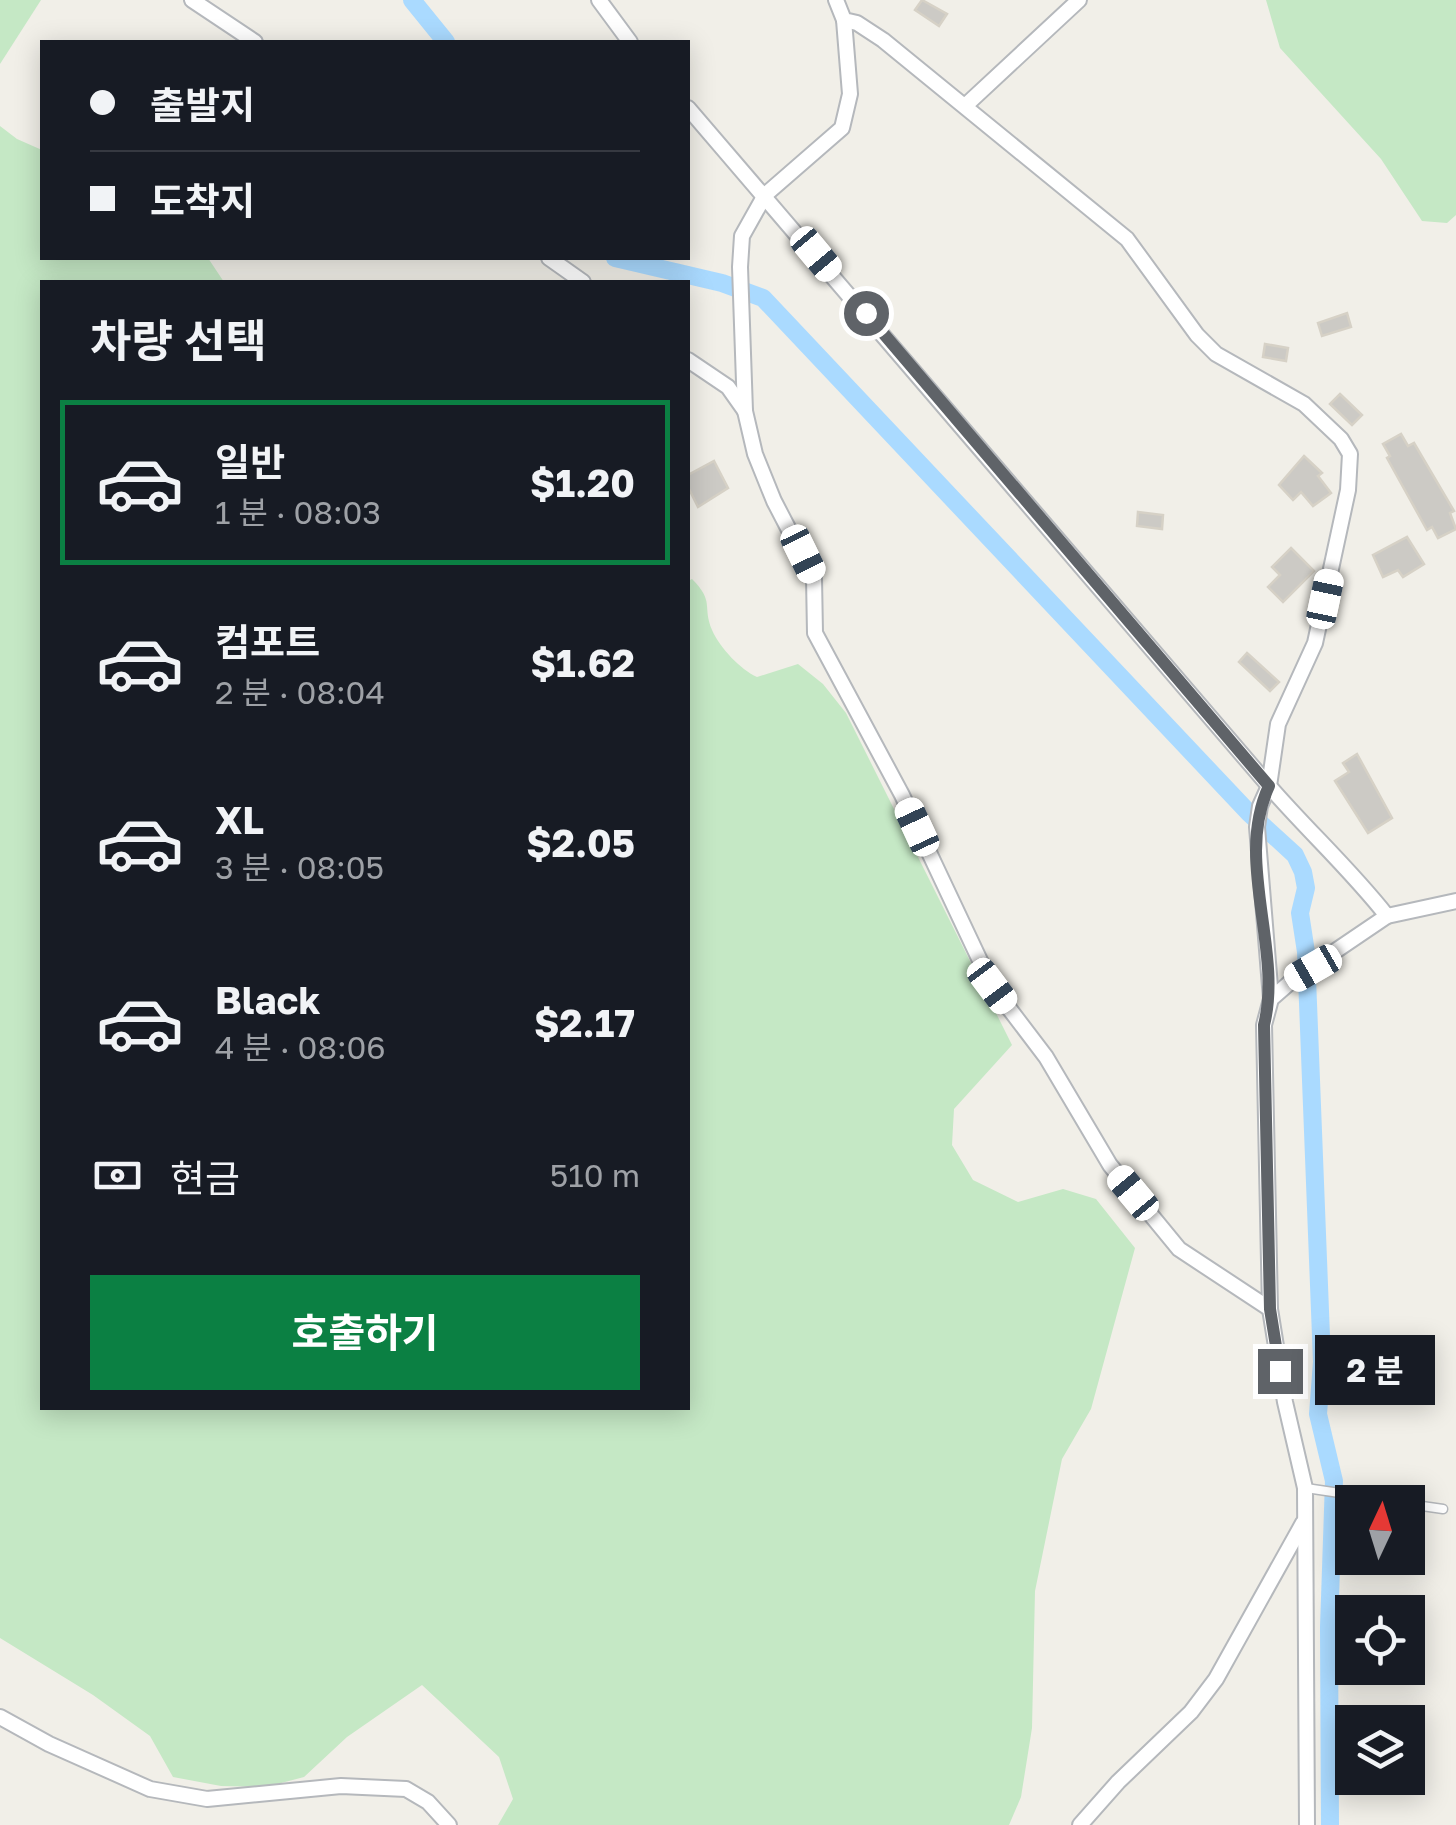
<!DOCTYPE html>
<html lang="ko">
<meta charset="utf-8">
<style>
body{margin:0;font-family:"Golos Text","Noto Sans KR",sans-serif;background:#242831;color:#f1f3f6;height:100vh;display:flex;flex-direction:column;font-size:38px;white-space:nowrap}
*{box-sizing:border-box;margin:0}
p{font-size:32px;color:#9ea1a6}
.icon{flex:none;width:55px;height:55px;fill:none;stroke:currentColor;stroke-width:2;stroke-linecap:round;stroke-linejoin:round}
.map{position:relative;flex:1;overflow:hidden}
.sheet{position:absolute;left:40px;top:280px;width:650px;height:1130px;display:flex;flex-direction:column;background:#171b24;border-radius:0px;box-shadow:0 5px 25px #0003}
.sheet>*{flex:none}
.guide{position:absolute;left:40px;top:40px;width:650px;height:220px;border-radius:0px;box-shadow:0 5px 25px #0003;display:grid;align-content:center;height:220px;padding:0 50px;background:#171b24}
.needle{width:65px;rotate:4deg}
.tools{position:absolute;left:1335px;top:1485px;display:grid;gap:20px}
.tools a{display:grid;place-items:center;width:90px;height:90px;border-radius:0px;background:#171b24;box-shadow:0 5px 25px #0003;font-size:50px}
.end{position:absolute;width:45px;height:45px;margin:-22px;border:12px solid #5f6368;background:#fff;box-shadow:0 0 0 5px #fff}
.from{border-radius:50%}
.bubble{position:absolute;height:70px;border-radius:0px;background:#171b24;box-shadow:0 5px 25px #0003;font-size:32px;font-weight:700;line-height:70px;text-align:center}
.car{position:absolute;width:30px;height:60px;margin:-30px -15px;border-radius:12px;box-shadow:0 0 8px 2px #0007;background:linear-gradient(#fff 24%,#345 0 40%,#fff 0 76%,#345 0 86%,#fff 0)}
.guide b{display:flex;align-items:center;gap:35px;height:95px;font-size:38px}
.guide b+b{border-top:2px solid #363941}
.guide i{width:25px;height:25px;background:#f1f3f6}
ul{padding:0;list-style:none}
li{display:flex;align-items:center;gap:30px;height:165px;margin:0 20px 15px;padding:0 30px;border:5px solid transparent;border-radius:0px}
li div{flex:1}
li b{display:block;font-size:38px}
li em{font-style:normal;font-weight:700}
li.active{border-color:#0b8043}
li>.icon{width:90px;height:90px;stroke-width:1.5}
h2{padding:0 50px;font-size:45px;line-height:120px}
.pay{display:flex;align-items:center;gap:25px;height:110px;padding:0 50px;font-size:38px}
.pay p{margin-inline-start:auto}
.primary-button{display:flex;gap:20px;margin-top:auto;padding:20px 50px}
.primary-button a{flex:1;height:115px;border-radius:0px;background:#0b8043;color:#fff;font-size:40px;font-weight:700;line-height:115px;text-align:center}
.map>svg:first-child{display:block}
.green{fill:#c5e8c5}
.lines{fill:none;stroke-linecap:round;stroke-linejoin:round}
.canal{stroke:#aadaff;stroke-width:18}
.building{fill:#cccac5;stroke:#d6d1c6;stroke-width:2.5}
.service-casing{stroke:#b5b8bc;stroke-width:11}
.minor-casing{stroke:#b5b8bc;stroke-width:18}
.service{stroke:#fff;stroke-width:8}
.minor{stroke:#fff;stroke-width:14}
.route{stroke:#5f6368;stroke-width:12}
</style>
<div class="map">
<svg width="1456" height="1825" viewBox="0 0 1456 1825">
<rect width="100%" height="100%" fill="#f1efe8"/>
<!-- green -->
<g class="green">
<path d="M 0,0 L 41,0 L 0,64 Z"/>
<path d="M 1266,0 L 1456,0 L 1456,215 L 1447,223 L 1422,221 L 1381,159 L 1280,48 Z"/>
<path d="M 0,126 L 17,139 L 42,150 L 42,258 L 208,258 L 224,282 L 42,282 L 42,1408 L 688,1408 L 688,581 L 692,579 C 715,602 702,606 712,630 C 720,648 741,670 757,677 L 798,664 L 823,684 L 846,713 L 1012,1045 L 954,1109 L 952,1145 L 973,1180 L 1018,1202 L 1063,1189 L 1096,1199 L 1135,1248 L 1091,1409 L 1062,1459 L 1035,1591 L 1032,1728 L 1021,1797 L 1009,1825 L 498,1825 L 513,1799 L 499,1757 L 422,1685 L 347,1737 L 304,1777 L 266,1787 L 221,1786 L 173,1777 L 150,1736 L 93,1695 L 0,1638 Z"/>
</g>
<g class="lines">
<!-- canal -->
<g class="canal">
<path d="M 412,0 L 446,42"/>
<path d="M 615,258 L 722,283 L 763,298 L 1249,813 L 1295,855 L 1303,872 L 1306,888 L 1300,913 L 1306,952 L 1322,1362 L 1318,1414 L 1334,1481 L 1329,1627 L 1330,1825"/>
</g>
</g>
<!-- building -->
<g class="building">
<path d="M 922,0 L 947,14 L 939,26 L 915,10 Z"/>
<path d="M 1347,313 L 1351,327 L 1322,336 L 1318,323 Z"/>
<path d="M 1265,344 L 1288,348 L 1286,361 L 1263,357 Z"/>
<path d="M 1340,394 L 1362,415 L 1352,425 L 1330,404 Z"/>
<path d="M 1401,434 L 1408,446 L 1414,443 L 1454,511 L 1450,513 L 1456,529 L 1438,538 L 1432,527 L 1427,530 L 1387,458 L 1390,456 L 1383,444 Z"/>
<path d="M 1304,456 L 1322,473 L 1318,476 L 1331,493 L 1313,506 L 1301,492 L 1293,500 L 1279,485 Z"/>
<path d="M 714,461 L 728,488 L 698,507 L 688,487 L 688,475 Z"/>
<path d="M 1138,512 L 1163,515 L 1162,529 L 1137,526 Z"/>
<path d="M 1407,537 L 1424,564 L 1403,577 L 1398,570 L 1383,577 L 1373,555 Z"/>
<path d="M 1291,548 L 1314,571 L 1283,602 L 1268,587 L 1280,575 L 1272,567 Z"/>
<path d="M 1247,653 L 1279,682 L 1270,691 L 1239,662 Z"/>
<path d="M 1357,754 L 1392,818 L 1368,833 L 1335,781 L 1349,772 L 1343,763 Z"/>
</g>
<g class="lines">
<!-- service casing -->
<g class="service-casing">
<g id="service">
<path d="M 1306,1488 L 1400,1502"/>
<path d="M 1408,1504 L 1443,1509"/>
</g>
</g>
<!-- minor casing -->
<g class="minor-casing">
<g id="minor">
<path d="M 192,0 L 255,42"/>
<path d="M 599,0 L 630,42"/>
<path d="M 836,0 L 844,20 L 857,23 L 883,40 L 1127,239 L 1197,335 L 1216,354 L 1304,404 L 1341,439 L 1350,454 L 1348,490 L 1315,643 L 1278,724 L 1269,786 L 1260,806 L 1257,827 L 1271,999"/>
<path d="M 844,20 L 850,94 L 842,128 L 765,195 L 742,236 L 740,267 L 745,411 L 755,454 L 774,501 L 814,578 L 815,633 L 902,795 L 992,986 L 1046,1057 L 1110,1165 L 1179,1249 L 1270,1309"/>
<path d="M 965,106 L 1079,0"/>
<path d="M 688,108 L 1269,786 C 1308,831 1351,870 1387,916 L 1456,901"/>
<path d="M 549,258 L 583,282"/>
<path d="M 688,360 L 728,387 L 745,411"/>
<path d="M 0,1717 L 49,1744 L 150,1789 L 207,1799 L 341,1786 L 406,1789 L 428,1802 L 449,1825"/>
<path d="M 1080,1825 L 1118,1782 L 1191,1712 L 1216,1679 L 1303,1523"/>
<path d="M 1307,1825 L 1305,1488 L 1285,1402 L 1270,1309 L 1264,1025 L 1271,999 L 1294,979 L 1387,916"/>
</g>
</g>
<!-- service -->
<use href="#service" class="service"/>
<!-- minor -->
<use href="#minor" class="minor"/>
</g>
<g class="lines">
<!-- route -->
<path class="route" d="M 866,313 L 1269,786 C 1234,861 1283,949 1264,1025 L 1270,1309 L 1280,1371"/>
</g>
</svg>
<div class="tools">
<a><svg class="needle" viewBox="-14 -14 28 28"><path d="M0-13l5 13h-10z" fill="#e53935"/><path d="M0 13l5-13h-10z" fill="#9ea1a6"/></svg></a>
<a><svg class="icon" aria-label="locate" viewBox="0 0 24 24"><circle cx="12" cy="12" r="6"/><path d="M12 2v4M12 18v4M2 12h4M18 12h4"/></svg></a>
<a><svg class="icon" aria-label="layers" viewBox="0 0 24 24"><path d="M12 4l9 5-9 5-9-5zM3 14l9 5 9-5"/></svg></a>
</div>
<i class="end from" style="left:866px;top:313px"></i>
<i class="end" style="left:1280px;top:1371px"></i>
<div class="bubble" style="left:1315px;top:1335px;width:120px">2 분</div>
<i class="car" style="left:816px;top:254px;rotate:140deg"></i>
<i class="car" style="left:803px;top:554px;rotate:154deg"></i>
<i class="car" style="left:1325px;top:599px;rotate:12deg"></i>
<i class="car" style="left:917px;top:827px;rotate:335deg"></i>
<i class="car" style="left:1313px;top:968px;rotate:240deg"></i>
<i class="car" style="left:992px;top:986px;rotate:143deg"></i>
<i class="car" style="left:1133px;top:1193px;rotate:320deg"></i>
<div class="guide">
<b><i class="from"></i>출발지</b>
<b><i></i>도착지</b>
</div>
<section class="sheet">
<h2>차량 선택</h2>
<ul>
<li class="active"><svg class="icon" aria-label="car" viewBox="0 0 24 24"><path d="M5 17H2v-5l4-1 3-4h7l3 4 3 1v5h-3M9 17h6M6 11h13"/><circle cx="7" cy="17" r="2"/><circle cx="17" cy="17" r="2"/></svg><div><b>일반</b><p>1 분 · 08:03</p></div><em>$1.20</em></li>
<li><svg class="icon" aria-label="car" viewBox="0 0 24 24"><path d="M5 17H2v-5l4-1 3-4h7l3 4 3 1v5h-3M9 17h6M6 11h13"/><circle cx="7" cy="17" r="2"/><circle cx="17" cy="17" r="2"/></svg><div><b>컴포트</b><p>2 분 · 08:04</p></div><em>$1.62</em></li>
<li><svg class="icon" aria-label="car" viewBox="0 0 24 24"><path d="M5 17H2v-5l4-1 3-4h7l3 4 3 1v5h-3M9 17h6M6 11h13"/><circle cx="7" cy="17" r="2"/><circle cx="17" cy="17" r="2"/></svg><div><b>XL</b><p>3 분 · 08:05</p></div><em>$2.05</em></li>
<li><svg class="icon" aria-label="car" viewBox="0 0 24 24"><path d="M5 17H2v-5l4-1 3-4h7l3 4 3 1v5h-3M9 17h6M6 11h13"/><circle cx="7" cy="17" r="2"/><circle cx="17" cy="17" r="2"/></svg><div><b>Black</b><p>4 분 · 08:06</p></div><em>$2.17</em></li>
</ul>
<div class="pay"><svg class="icon" aria-label="cash" viewBox="0 0 24 24"><path d="M3 7h18v10H3z"/><circle cx="12" cy="12" r="2"/></svg>현금<p>510 m</p></div>
<div class="primary-button"><a>호출하기</a></div>
</section>
</div>
